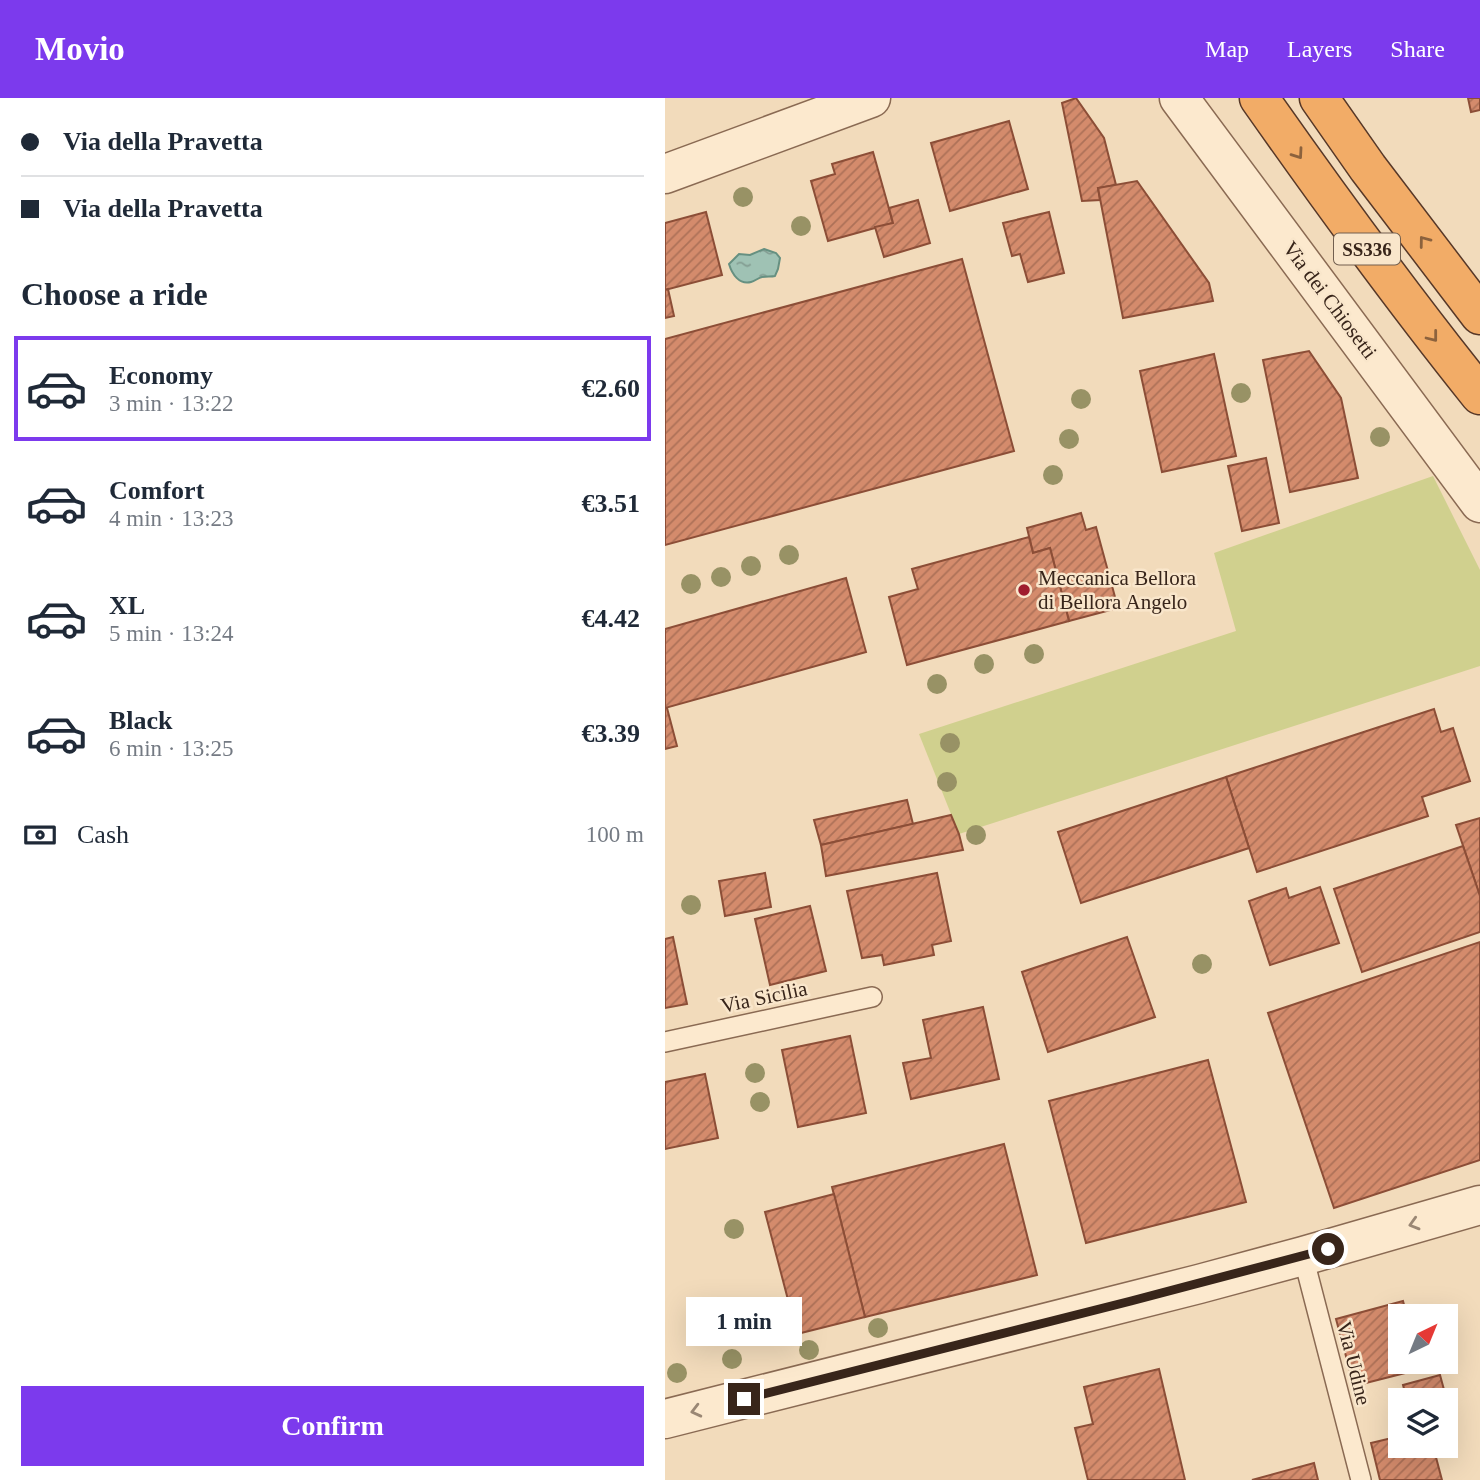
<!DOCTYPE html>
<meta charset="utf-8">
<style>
body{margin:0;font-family:"Times New Roman",serif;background:#f6f6f7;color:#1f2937;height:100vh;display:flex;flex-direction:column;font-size:26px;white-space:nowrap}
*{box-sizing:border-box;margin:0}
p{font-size:23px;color:#747a83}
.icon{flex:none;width:38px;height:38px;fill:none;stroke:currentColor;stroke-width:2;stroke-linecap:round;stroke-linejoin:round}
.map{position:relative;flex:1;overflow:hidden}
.panel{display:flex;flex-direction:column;background:#fff;width:665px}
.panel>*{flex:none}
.top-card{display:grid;align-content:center;height:154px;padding:0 21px;background:#fff}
.needle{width:46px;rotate:43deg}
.buttons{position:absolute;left:723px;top:1206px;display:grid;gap:14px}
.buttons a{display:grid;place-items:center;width:70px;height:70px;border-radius:0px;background:#fff;box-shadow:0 7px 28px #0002;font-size:35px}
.end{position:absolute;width:32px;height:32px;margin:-16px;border:9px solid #38251a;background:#fff;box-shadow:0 0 0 4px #fff}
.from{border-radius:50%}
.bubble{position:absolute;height:49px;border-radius:0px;background:#fff;box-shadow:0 7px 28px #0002;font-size:23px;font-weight:800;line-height:49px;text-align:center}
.top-card b{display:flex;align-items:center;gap:24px;height:66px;font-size:26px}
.top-card b+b{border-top:2px solid #e0e1e3}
.top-card i{width:18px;height:18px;background:#1f2937}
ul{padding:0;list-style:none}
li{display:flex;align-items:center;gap:21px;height:105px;margin:0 14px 10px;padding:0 7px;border:4px solid transparent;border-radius:0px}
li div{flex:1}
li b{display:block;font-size:26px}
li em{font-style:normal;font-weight:800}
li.selected{border-color:#7c3aed}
li>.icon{width:63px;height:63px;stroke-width:1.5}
h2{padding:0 21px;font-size:32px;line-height:84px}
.pay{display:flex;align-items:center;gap:18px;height:77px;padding:0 21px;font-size:26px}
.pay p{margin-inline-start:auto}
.action{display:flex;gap:14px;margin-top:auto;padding:14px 21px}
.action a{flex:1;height:80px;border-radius:0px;background:#7c3aed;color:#fff;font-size:28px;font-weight:800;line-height:80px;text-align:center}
header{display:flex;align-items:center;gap:42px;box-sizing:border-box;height:98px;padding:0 35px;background:#7c3aed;color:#fff}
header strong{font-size:33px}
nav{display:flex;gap:38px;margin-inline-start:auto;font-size:24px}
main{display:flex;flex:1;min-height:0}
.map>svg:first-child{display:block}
.grass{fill:#d0d08e}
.water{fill:url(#water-ripples);stroke:#669081;stroke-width:2}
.building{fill:url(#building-hatch);stroke:#8c4e37;stroke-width:2}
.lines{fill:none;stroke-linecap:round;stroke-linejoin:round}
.service-casing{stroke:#8a6a53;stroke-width:22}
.minor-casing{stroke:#8a6a53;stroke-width:41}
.tertiary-casing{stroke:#8a6a53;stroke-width:41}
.trunk-casing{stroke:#573828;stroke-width:41}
.service{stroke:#fce9ce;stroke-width:19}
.minor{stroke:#fce9ce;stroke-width:38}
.tertiary{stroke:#fce9ce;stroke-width:38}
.trunk{stroke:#f2ac67;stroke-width:38}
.tree{fill:#989265}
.oneway{stroke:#8c623d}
.oneway2{stroke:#9a8774}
.route{stroke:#38251a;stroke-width:9}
.poi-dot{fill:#9f1d2e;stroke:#f9e6cb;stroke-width:2.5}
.labels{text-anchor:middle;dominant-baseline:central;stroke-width:5;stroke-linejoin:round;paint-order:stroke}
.shield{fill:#f9e6cb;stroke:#725f4f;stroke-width:2}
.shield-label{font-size:19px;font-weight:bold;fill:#38251a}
.street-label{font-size:21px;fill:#38251a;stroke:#f9e6cb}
.poi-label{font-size:21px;fill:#38251a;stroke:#f9e6cb;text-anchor:start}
</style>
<header>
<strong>Movio</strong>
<nav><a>Map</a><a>Layers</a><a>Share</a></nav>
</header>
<main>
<section class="panel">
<div class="top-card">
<b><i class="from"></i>Via della Pravetta</b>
<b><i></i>Via della Pravetta</b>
</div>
<h2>Choose a ride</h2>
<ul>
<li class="selected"><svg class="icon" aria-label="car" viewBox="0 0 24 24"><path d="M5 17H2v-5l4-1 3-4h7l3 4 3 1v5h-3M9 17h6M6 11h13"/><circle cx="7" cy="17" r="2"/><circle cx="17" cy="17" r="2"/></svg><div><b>Economy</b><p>3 min · 13:22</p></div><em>€2.60</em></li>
<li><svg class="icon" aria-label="car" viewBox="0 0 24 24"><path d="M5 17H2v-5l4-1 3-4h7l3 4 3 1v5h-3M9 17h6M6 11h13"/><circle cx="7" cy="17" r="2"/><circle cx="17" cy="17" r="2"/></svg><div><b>Comfort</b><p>4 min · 13:23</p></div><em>€3.51</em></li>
<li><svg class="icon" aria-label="car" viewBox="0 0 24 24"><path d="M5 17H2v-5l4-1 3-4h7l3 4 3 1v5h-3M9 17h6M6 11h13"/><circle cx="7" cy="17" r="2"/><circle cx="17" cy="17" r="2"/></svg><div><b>XL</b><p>5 min · 13:24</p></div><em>€4.42</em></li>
<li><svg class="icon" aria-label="car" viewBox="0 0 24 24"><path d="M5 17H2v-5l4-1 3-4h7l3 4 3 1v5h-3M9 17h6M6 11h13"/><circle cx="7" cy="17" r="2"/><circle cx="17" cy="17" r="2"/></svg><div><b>Black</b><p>6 min · 13:25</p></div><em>€3.39</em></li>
</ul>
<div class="pay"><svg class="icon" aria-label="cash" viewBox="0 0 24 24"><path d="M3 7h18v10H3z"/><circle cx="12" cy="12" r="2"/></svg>Cash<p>100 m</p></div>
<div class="action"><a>Confirm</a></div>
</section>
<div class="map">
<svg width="815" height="1382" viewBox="0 0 815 1382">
<defs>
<pattern id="water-ripples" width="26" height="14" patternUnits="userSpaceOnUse" patternTransform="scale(1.75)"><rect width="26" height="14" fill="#9fc2b4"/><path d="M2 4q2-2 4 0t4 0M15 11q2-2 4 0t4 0" fill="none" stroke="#839d92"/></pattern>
<pattern id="building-hatch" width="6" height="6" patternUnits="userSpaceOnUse" patternTransform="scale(1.75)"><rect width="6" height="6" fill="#d48b6c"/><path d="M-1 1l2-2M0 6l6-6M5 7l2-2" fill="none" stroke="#ad7158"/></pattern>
</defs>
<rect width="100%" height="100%" fill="#f2dbbb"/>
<!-- grass -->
<path class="grass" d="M 768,378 L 815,472 L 815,568 L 294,736 L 254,636 L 571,533 L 549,455 Z"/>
<!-- water -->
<path class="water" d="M 99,151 L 111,155 L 115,160 L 113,171 L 110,178 C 106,179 102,178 97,179 C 93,180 90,183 86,184 C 74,187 67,176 64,166 L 74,156 L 85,157 Z"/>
<!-- building -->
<g class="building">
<path d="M 411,0 L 439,40 L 451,87 L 433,90 L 435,102 L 417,103 L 397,5 Z"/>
<path d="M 803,0 L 815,0 L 815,12 L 806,14 Z"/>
<path d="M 344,23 L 363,91 L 285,113 L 266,45 Z"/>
<path d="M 208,54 L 228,125 L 163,143 L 146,83 L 170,76 L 167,66 Z"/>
<path d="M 472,83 L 544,185 L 548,203 L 458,220 L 433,90 Z"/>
<path d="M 253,102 L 265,145 L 219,159 L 210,129 L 228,125 L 224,110 Z"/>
<path d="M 41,114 L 57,177 L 0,192 L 0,125 Z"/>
<path d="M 384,114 L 399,175 L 363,184 L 355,156 L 347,158 L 338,125 Z"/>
<path d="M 297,161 L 349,353 L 0,447 L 0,241 Z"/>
<path d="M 3,191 L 9,218 L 0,220 L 0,192 Z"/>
<path d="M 644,253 L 676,300 L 693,380 L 625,394 L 598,262 Z"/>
<path d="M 549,256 L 571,358 L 497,374 L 475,273 Z"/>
<path d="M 601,360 L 614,425 L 577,433 L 563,368 Z"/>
<path d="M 416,415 L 421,432 L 431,429 L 453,510 L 404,523 L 385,450 L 368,455 L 362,430 Z"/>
<path d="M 364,439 L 368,455 L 385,450 L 404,523 L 242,567 L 224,499 L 253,491 L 247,471 Z"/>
<path d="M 181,480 L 201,554 L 0,610 L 0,531 Z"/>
<path d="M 0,610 L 2,610 L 12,648 L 0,651 Z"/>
<path d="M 769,611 L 776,634 L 788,630 L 805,683 L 757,699 L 763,718 L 592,774 L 561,679 Z"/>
<path d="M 561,679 L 584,750 L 416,805 L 393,734 Z"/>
<path d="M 242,702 L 248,726 L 156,747 L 149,722 Z"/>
<path d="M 286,717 L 294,736 L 298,752 L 161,778 L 156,747 Z"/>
<path d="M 815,720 L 815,798 L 791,727 Z"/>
<path d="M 798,748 L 815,798 L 815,834 L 697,874 L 669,791 Z"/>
<path d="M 100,775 L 106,809 L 60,818 L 54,783 Z"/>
<path d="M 272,775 L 286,843 L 267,847 L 269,857 L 219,867 L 217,857 L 197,860 L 182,793 Z"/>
<path d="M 655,789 L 674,845 L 605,867 L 584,803 L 621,790 L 624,800 Z"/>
<path d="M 145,808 L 161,873 L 105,887 L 90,821 Z"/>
<path d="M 8,839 L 22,906 L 0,910 L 0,841 Z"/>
<path d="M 462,839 L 490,919 L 383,954 L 357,874 Z"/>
<path d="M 815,844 L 815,1062 L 669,1110 L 603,915 Z"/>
<path d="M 318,909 L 334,981 L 246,1001 L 238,965 L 266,960 L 258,922 Z"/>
<path d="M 185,938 L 201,1015 L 133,1029 L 117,952 Z"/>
<path d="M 543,962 L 581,1104 L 421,1145 L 384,1003 Z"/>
<path d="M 40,976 L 53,1040 L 0,1051 L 0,984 Z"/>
<path d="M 339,1046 L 372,1177 L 200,1219 L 167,1089 Z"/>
<path d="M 169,1096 L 200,1219 L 132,1236 L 100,1114 Z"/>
<path d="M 738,1203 L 742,1218 L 735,1218 L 735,1264 L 754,1264 L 756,1271 L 689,1288 L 671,1221 Z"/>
<path d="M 494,1271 L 520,1382 L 423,1382 L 410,1330 L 428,1326 L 419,1289 Z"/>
<path d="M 775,1277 L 781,1299 L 769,1302 L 742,1302 L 738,1287 Z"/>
<path d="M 781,1299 L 790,1337 L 780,1339 L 780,1302 L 769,1302 Z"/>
<path d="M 735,1338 L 735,1348 L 768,1348 L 777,1382 L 715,1382 L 706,1345 Z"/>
<path d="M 649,1365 L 653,1382 L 587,1382 Z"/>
</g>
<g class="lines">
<!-- service casing -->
<g class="service-casing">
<g id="service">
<path d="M 0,944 L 207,899"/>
<path d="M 638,1158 L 696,1382"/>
</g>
</g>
<!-- minor casing -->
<g class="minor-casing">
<g id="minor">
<path d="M 0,76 L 206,0"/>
<path d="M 0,1321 L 534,1186 L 638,1158 L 815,1107"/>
</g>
</g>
<!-- tertiary casing -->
<g class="tertiary-casing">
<path id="tertiary" d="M 514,0 L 815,405"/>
</g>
<!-- trunk casing -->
<g class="trunk-casing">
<g id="trunk">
<path d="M 594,0 C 665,101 738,201 815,297"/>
<path d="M 654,0 L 703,70 L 815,217"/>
</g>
</g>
<!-- service -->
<use href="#service" class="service"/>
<!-- minor -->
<use href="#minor" class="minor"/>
<!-- tertiary -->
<use href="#tertiary" class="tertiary"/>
<!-- trunk -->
<use href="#trunk" class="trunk"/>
</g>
<!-- trees -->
<g class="tree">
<circle cx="78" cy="99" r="10"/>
<circle cx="136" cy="128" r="10"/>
<circle cx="576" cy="295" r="10"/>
<circle cx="416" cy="301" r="10"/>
<circle cx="715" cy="339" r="10"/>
<circle cx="404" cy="341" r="10"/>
<circle cx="388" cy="377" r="10"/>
<circle cx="124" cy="457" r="10"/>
<circle cx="86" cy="468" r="10"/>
<circle cx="56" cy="479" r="10"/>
<circle cx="26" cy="486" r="10"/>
<circle cx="369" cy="556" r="10"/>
<circle cx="319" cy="566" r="10"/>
<circle cx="272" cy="586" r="10"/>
<circle cx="285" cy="645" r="10"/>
<circle cx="282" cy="684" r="10"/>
<circle cx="311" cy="737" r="10"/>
<circle cx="26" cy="807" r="10"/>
<circle cx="537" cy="866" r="10"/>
<circle cx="90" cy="975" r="10"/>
<circle cx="95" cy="1004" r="10"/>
<circle cx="69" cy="1131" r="10"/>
<circle cx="213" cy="1230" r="10"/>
<circle cx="144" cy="1252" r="10"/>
<circle cx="67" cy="1261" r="10"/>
<circle cx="12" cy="1275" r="10"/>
</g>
<!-- one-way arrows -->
<defs><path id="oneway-chevron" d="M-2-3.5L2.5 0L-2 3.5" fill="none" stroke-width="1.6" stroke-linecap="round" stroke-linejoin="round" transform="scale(1.75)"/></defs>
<g class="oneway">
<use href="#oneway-chevron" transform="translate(633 56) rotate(55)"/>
<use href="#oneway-chevron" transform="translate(759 143) rotate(-127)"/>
<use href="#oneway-chevron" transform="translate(768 239) rotate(52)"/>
</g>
<g class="oneway2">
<use href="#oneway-chevron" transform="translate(749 1126) rotate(164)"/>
<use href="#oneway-chevron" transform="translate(31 1313) rotate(166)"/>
</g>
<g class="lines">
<!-- route -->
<path class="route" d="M 79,1301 L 466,1203 L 663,1151"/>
</g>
<!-- markers -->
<circle class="poi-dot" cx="359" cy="492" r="7"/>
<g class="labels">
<!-- shield labels -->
<rect class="shield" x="669" y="135.5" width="66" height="31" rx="5"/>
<g class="shield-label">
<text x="702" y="151">SS336</text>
</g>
<!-- street labels -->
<g class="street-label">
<text transform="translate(665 202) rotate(53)">Via dei Chiosetti</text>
<text transform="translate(99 899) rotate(-12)">Via Sicilia</text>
<text transform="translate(689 1265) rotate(76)">Via Udine</text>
</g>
<!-- poi labels -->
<g class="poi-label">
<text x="373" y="480">Meccanica Bellora<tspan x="373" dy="24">di Bellora Angelo</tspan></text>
</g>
</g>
</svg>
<div class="buttons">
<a><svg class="needle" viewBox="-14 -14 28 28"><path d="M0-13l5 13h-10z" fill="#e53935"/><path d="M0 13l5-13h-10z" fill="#747a83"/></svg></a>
<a><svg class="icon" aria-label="layers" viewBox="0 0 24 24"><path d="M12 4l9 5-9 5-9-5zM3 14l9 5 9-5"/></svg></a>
</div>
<i class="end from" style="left:663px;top:1151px"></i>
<i class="end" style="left:79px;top:1301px"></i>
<div class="bubble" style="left:21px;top:1199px;width:116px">1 min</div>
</div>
</main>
